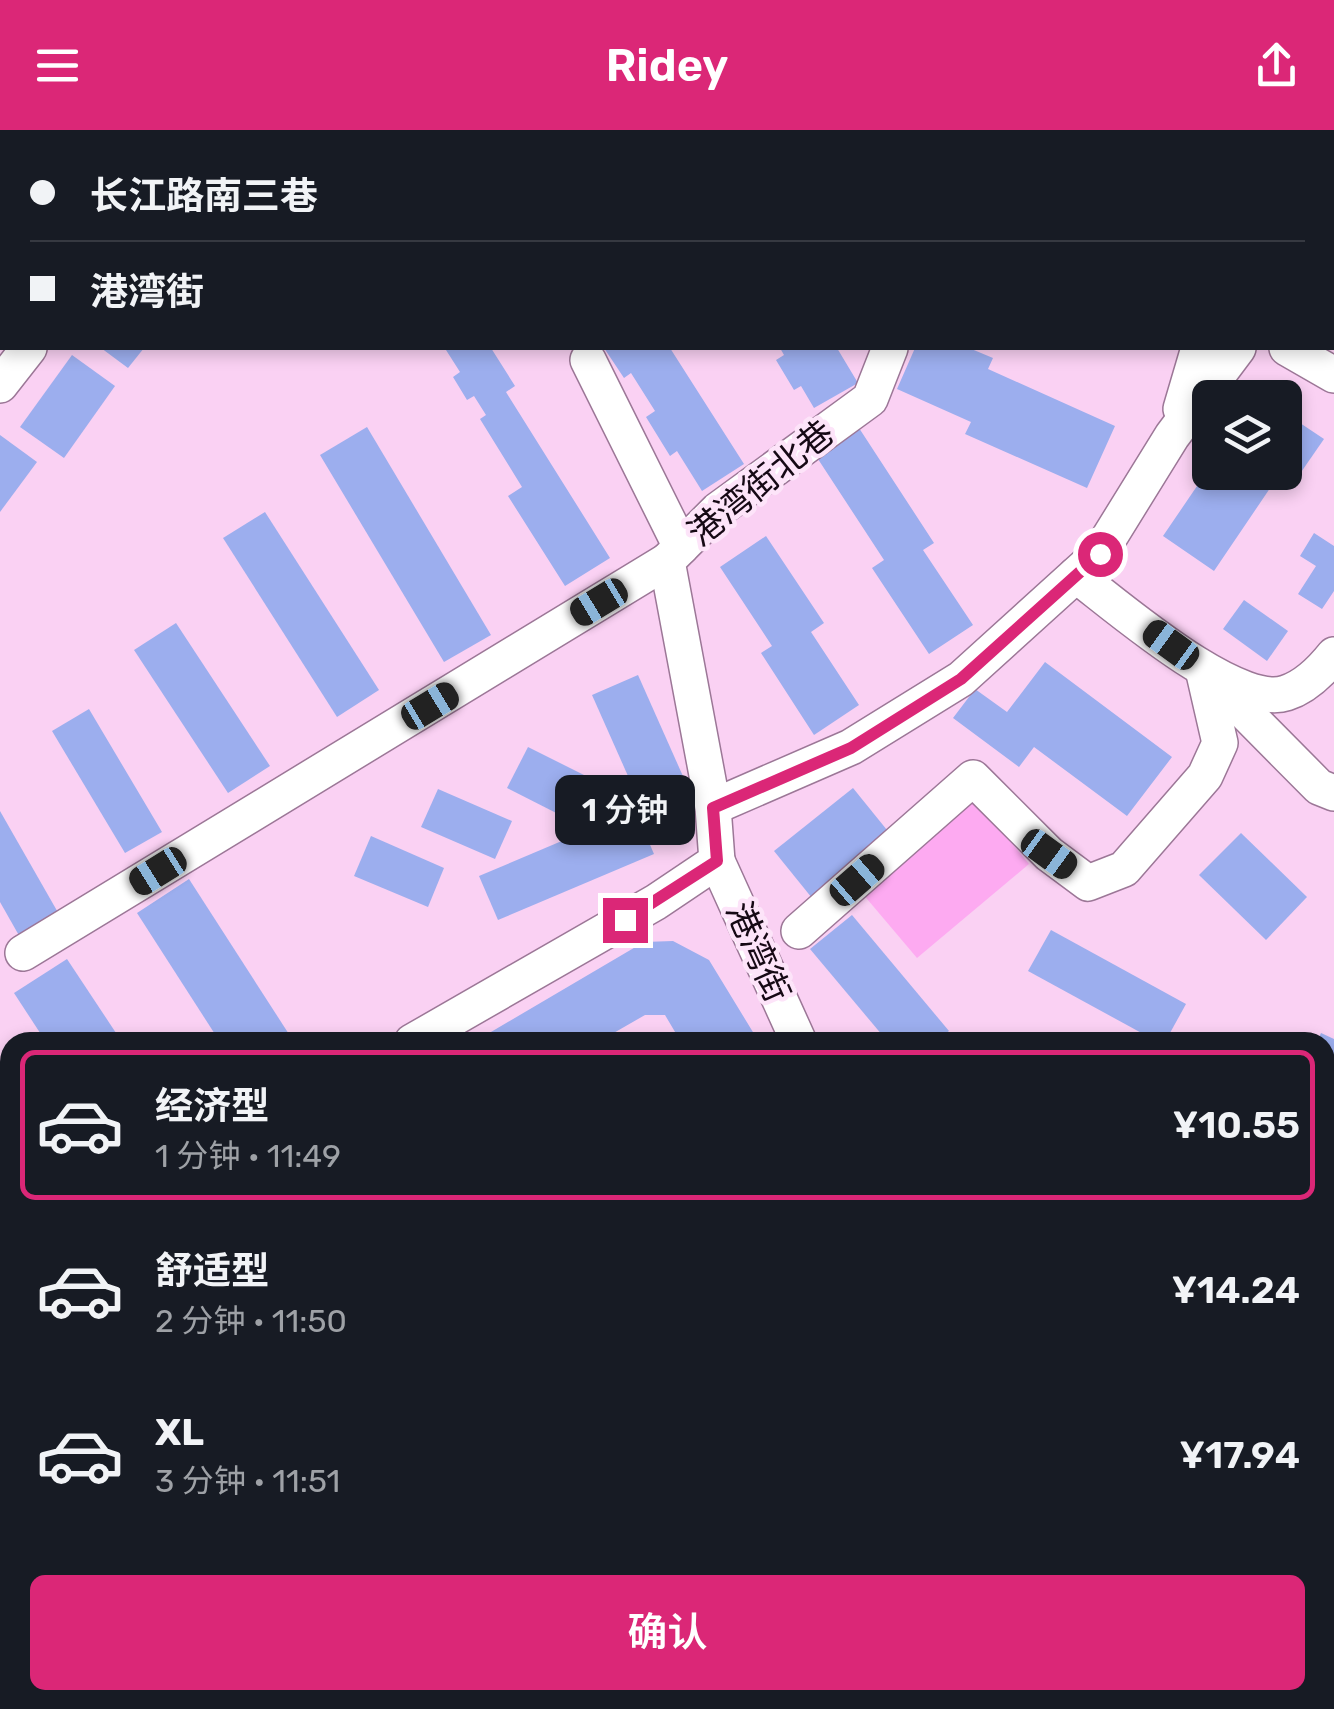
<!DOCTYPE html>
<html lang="zh">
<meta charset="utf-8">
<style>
body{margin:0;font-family:Rubik,"Noto Sans SC",sans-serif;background:#242831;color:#f1f3f6;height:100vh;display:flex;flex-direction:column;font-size:38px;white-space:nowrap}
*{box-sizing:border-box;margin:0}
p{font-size:32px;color:#9ea1a6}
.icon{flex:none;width:55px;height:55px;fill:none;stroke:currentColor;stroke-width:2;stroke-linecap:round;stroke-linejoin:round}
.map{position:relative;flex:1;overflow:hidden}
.side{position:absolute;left:0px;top:902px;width:1335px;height:678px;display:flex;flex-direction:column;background:#171b24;border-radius:30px 30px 0 0;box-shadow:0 5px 15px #0003}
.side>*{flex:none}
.hud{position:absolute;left:0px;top:0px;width:1335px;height:220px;box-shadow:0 5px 15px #0003;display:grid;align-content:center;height:220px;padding:0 30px;background:#171b24}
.controls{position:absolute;left:1192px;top:250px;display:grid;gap:20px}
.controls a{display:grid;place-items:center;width:110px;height:110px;border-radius:15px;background:#171b24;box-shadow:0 5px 15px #0003;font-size:50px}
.end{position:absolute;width:45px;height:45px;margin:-22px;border:12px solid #db2777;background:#fff;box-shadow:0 0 0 5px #fff}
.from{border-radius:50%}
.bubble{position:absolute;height:70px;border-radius:15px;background:#171b24;box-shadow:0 5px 15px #0003;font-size:32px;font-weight:600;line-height:70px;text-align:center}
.car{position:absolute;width:30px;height:60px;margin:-30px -15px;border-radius:12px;box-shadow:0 0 8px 2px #0007;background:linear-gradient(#222 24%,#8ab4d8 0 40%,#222 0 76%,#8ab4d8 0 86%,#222 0)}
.hud b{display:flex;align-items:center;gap:35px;height:95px;font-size:38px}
.hud b+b{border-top:2px solid #363941}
.hud i{width:25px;height:25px;background:#f1f3f6}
ul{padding:18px 0 0;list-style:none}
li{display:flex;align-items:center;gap:30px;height:150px;margin:0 20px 15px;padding:0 10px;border:5px solid transparent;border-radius:15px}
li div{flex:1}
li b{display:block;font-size:38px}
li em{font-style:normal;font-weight:600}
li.active{border-color:#db2777}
li>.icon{width:90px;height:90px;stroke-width:1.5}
.action{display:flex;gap:20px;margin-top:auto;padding:20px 30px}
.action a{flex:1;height:115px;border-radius:15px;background:#db2777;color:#fff;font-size:40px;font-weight:600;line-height:115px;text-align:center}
header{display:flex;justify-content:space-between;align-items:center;height:130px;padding:0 30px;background:#db2777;color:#fff;font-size:45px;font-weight:600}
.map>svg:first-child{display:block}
.green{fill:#fdaaf1}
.building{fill:#9caeee}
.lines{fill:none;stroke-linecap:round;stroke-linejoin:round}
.minor-casing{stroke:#9c7797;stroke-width:38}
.minor{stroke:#fff;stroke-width:35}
.route{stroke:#db2777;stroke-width:12}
.labels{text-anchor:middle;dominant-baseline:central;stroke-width:9;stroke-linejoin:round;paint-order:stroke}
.street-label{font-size:35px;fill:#160915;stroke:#fde4f9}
</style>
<header><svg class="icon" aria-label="menu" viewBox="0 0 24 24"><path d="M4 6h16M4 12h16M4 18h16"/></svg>Ridey<svg class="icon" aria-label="share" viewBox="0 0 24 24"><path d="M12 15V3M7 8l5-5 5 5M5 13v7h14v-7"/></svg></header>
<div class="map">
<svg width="1334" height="1579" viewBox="0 0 1334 1579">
<rect width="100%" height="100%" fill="#fad1f3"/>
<!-- green -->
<path class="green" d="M 975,669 L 1029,734 L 917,828 L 862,763 Z"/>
<!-- building -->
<g class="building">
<path d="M 101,218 L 144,218 L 128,238 Z"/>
<path d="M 450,218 L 491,218 L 515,256 L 506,262 L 610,428 L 565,456 L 508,366 L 522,357 L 480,289 L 486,285 L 474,266 L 467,270 L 453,247 L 460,242 L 446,220 Z"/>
<path d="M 604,218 L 670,218 L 744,334 L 702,361 L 677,321 L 670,326 L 646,287 L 655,281 L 631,243 L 624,248 Z"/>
<path d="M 780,218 L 837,218 L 858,253 L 814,278 L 801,256 L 794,260 L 776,230 L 784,225 Z"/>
<path d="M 915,218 L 969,218 L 993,228 L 988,239 L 1115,296 L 1087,358 L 965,304 L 971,292 L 897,259 Z"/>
<path d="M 72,225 L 115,256 L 64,328 L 20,297 Z"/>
<path d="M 1285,283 L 1324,309 L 1297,348 L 1285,340 Z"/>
<path d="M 367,297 L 491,505 L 444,532 L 320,325 Z"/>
<path d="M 859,298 L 934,413 L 923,420 L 973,495 L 929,524 L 872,438 L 884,430 L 816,326 Z"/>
<path d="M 0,305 L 37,332 L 0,382 Z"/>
<path d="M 1210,337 L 1210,342 L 1281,342 L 1214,441 L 1163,406 Z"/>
<path d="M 265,382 L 379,560 L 337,587 L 223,408 Z"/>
<path d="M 1314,403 L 1334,416 L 1334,461 L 1322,479 L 1298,464 L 1316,436 L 1300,426 Z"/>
<path d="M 766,406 L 824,493 L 811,502 L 859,575 L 814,605 L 761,523 L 772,516 L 720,437 Z"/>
<path d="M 1244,470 L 1288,501 L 1267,531 L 1223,499 Z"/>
<path d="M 176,493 L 270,636 L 228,663 L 134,520 Z"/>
<path d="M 1045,532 L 1172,627 L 1127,686 L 1034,617 L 1019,637 L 953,588 L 975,559 L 1007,582 Z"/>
<path d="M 638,545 L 690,662 L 644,682 L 592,565 Z"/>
<path d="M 89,579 L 162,702 L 125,723 L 52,601 Z"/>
<path d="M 528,617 L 594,650 L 572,691 L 507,658 Z"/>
<path d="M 853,658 L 891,705 L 812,768 L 774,721 Z"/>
<path d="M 438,659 L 512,691 L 495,729 L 421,697 Z"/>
<path d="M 635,680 L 654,724 L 498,790 L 479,746 Z"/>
<path d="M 0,681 L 60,786 L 21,809 L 0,772 Z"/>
<path d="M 1241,703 L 1307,767 L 1266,810 L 1199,745 Z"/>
<path d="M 371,706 L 444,738 L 428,777 L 354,746 Z"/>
<path d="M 189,749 L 294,912 L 220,912 L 137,783 Z"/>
<path d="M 852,785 L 949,901 L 934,912 L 888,912 L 810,819 Z"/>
<path d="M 1051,800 L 1186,874 L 1165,912 L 1158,912 L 1028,841 Z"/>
<path d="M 673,811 L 709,830 L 759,912 L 681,912 L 665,885 L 645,885 L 598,912 L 474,912 L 644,812 Z"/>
<path d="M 67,829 L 122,912 L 46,912 L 14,863 Z"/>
<path d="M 1321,903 L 1334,909 L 1334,957 L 1325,953 L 1325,912 L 1317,912 Z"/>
<path d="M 0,1023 L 10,1038 L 10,1157 L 0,1143 Z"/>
<path d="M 1325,1295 L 1334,1300 L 1334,1377 L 1325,1372 Z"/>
</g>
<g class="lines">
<!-- minor casing -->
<g class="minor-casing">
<g id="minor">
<path d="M 170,0 L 173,2"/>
<path d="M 1262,2 L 1263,0"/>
<path d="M 1332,70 L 1334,68"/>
<path d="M 1287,218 L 1334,245"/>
<path d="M 588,230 L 681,417"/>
<path d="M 0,255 L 29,218"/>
<path d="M 1181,279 L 1199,218"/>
<path d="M 1076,445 C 1117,476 1236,580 1286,563 C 1305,557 1322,540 1334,525"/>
<path d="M 1217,554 L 1319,657 L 1334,663"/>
<path d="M 713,677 L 851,617 L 961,549 L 1099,424 L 1172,306 L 1238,218"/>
<path d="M 717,731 L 799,912"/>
<path d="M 799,801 L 973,648 L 1049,724 L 1088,753 L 1124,739 L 1205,646 L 1220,613 L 1203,539"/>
<path d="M 23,823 L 667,431"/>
<path d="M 412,912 L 656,772 L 717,731 L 713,677 L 667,431 L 718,380 L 870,269 L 890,218"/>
<path d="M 0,1318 L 10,1314"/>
<path d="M 1325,1403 L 1334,1409"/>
</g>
</g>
<!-- minor -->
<use href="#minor" class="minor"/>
</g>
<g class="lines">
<!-- route -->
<path class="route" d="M 625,790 L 717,731 L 713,678 L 851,618 L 961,549 L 1100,424"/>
</g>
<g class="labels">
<!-- street labels -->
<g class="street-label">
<text transform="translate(761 353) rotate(-39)">港湾街北巷</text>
<text transform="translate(758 822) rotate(66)">港湾街</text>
</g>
</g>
</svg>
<div class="controls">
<a><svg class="icon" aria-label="layers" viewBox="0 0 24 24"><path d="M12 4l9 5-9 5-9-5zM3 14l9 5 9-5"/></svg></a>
</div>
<i class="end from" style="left:1100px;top:424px"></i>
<i class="end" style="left:625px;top:790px"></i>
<div class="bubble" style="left:555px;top:645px;width:140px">1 分钟</div>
<i class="car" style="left:599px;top:472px;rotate:239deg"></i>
<i class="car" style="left:1171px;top:515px;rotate:306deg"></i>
<i class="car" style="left:430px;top:576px;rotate:59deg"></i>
<i class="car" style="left:1049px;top:724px;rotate:126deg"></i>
<i class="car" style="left:158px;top:741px;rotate:238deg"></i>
<i class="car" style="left:857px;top:750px;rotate:49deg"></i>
<div class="hud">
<b><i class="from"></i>长江路南三巷</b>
<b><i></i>港湾街</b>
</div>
<section class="side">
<ul>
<li class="active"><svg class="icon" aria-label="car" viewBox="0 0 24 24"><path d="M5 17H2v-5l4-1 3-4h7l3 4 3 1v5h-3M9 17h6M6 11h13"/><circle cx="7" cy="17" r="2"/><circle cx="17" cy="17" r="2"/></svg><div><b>经济型</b><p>1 分钟 · 11:49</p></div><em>¥10.55</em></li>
<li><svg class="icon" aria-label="car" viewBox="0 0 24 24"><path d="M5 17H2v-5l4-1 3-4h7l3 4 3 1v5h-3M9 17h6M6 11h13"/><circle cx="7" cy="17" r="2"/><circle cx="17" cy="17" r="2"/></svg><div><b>舒适型</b><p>2 分钟 · 11:50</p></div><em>¥14.24</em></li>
<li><svg class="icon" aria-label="car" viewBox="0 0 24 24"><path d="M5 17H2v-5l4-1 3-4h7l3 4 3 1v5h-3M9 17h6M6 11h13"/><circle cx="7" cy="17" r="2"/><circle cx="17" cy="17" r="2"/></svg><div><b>XL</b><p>3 分钟 · 11:51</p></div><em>¥17.94</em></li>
</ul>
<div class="action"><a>确认</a></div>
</section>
</div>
